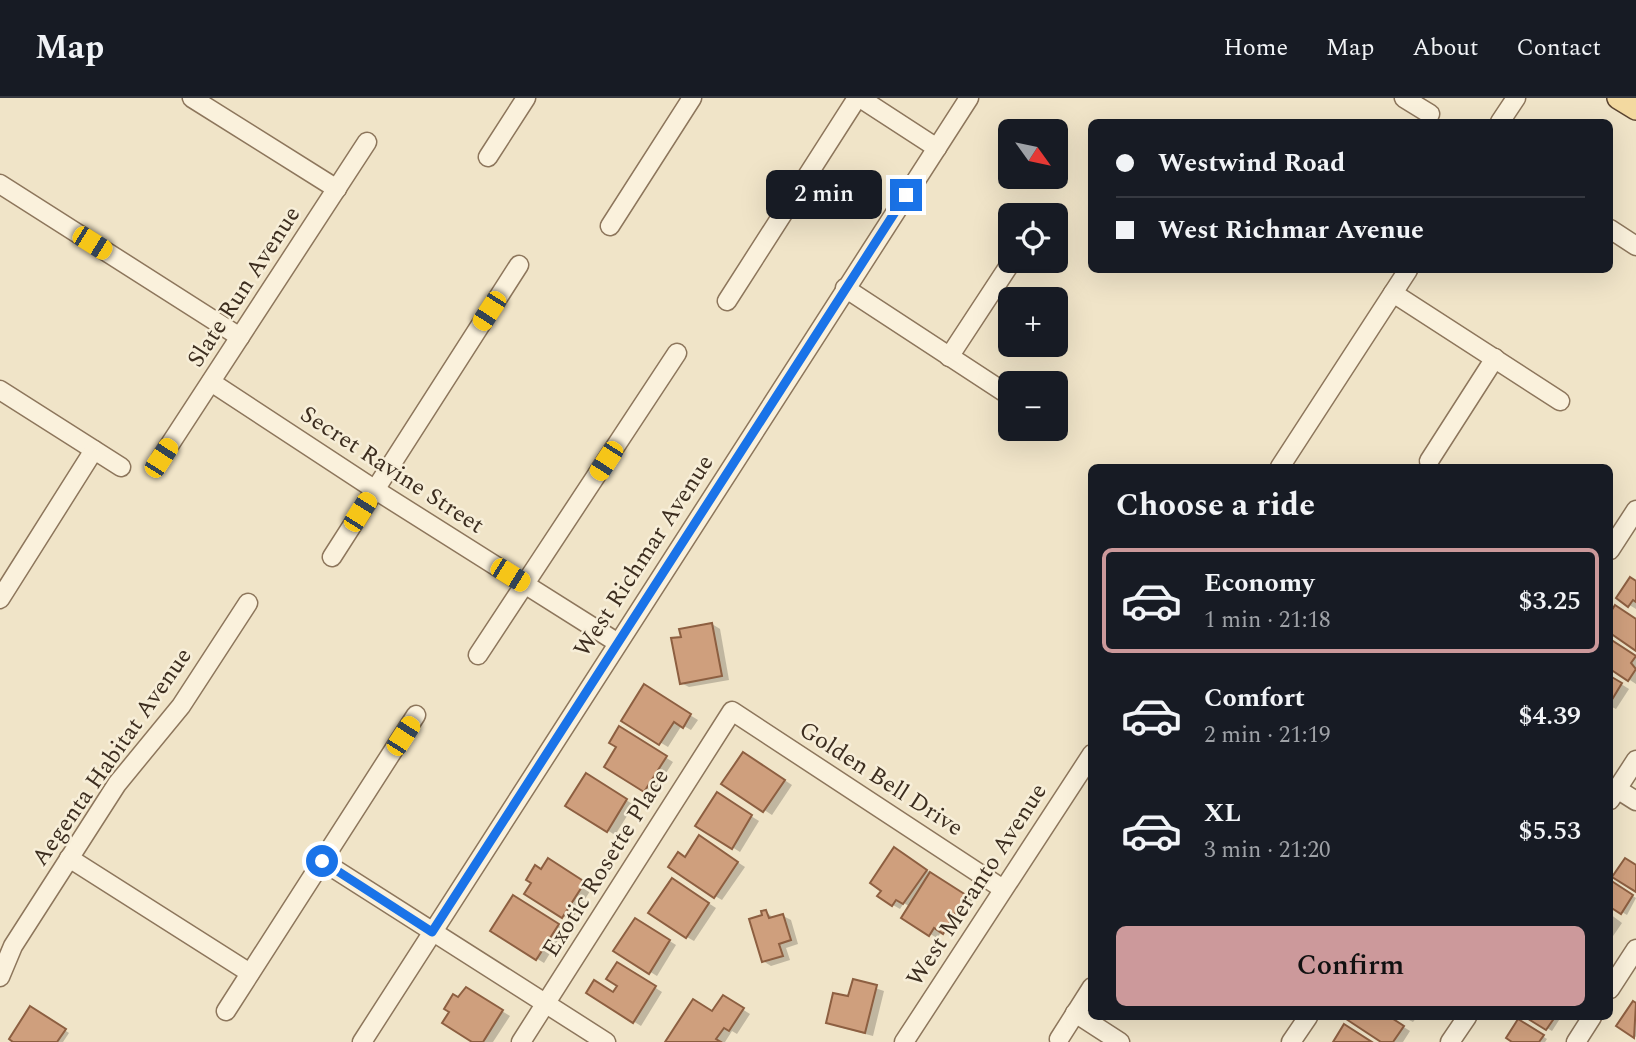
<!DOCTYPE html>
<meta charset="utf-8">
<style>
body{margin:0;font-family:Spectral,serif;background:#20242c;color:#f1f3f6;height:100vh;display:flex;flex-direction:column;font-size:26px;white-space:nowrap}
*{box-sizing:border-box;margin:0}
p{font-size:23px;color:#9ea1a6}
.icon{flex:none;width:38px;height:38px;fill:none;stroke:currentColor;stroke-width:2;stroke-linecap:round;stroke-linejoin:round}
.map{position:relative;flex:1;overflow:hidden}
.drawer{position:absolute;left:1088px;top:366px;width:525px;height:556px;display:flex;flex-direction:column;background:#171b24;border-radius:10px;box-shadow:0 7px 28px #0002}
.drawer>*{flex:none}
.guide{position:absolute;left:1088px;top:21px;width:525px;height:154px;border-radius:10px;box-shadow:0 7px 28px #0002;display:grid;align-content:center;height:154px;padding:0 28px;background:#171b24}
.needle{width:46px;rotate:123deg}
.fabs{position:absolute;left:998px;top:21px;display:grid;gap:14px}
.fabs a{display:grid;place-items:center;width:70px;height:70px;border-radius:10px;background:#171b24;box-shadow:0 7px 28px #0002;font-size:35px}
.end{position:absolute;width:32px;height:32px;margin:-16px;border:9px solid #1a73e8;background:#fff;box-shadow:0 0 0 4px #fff}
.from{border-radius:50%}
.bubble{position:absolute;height:49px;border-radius:10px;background:#171b24;box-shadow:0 7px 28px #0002;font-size:23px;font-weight:600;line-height:49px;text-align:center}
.car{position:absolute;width:21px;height:42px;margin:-21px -10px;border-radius:9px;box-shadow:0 0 5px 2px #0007;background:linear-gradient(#f5c518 24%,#345 0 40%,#f5c518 0 76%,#345 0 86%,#f5c518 0)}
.guide b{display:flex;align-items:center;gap:24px;height:66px;font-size:26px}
.guide b+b{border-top:2px solid #363941}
.guide i{width:18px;height:18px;background:#f1f3f6}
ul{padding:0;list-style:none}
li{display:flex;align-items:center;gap:21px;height:105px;margin:0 14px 10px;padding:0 14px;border:4px solid transparent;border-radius:10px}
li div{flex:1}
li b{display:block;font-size:26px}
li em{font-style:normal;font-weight:600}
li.on{border-color:#cc999b}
li>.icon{width:63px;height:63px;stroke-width:1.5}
h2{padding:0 28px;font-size:32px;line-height:84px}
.action{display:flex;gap:14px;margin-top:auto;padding:14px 28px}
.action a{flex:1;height:80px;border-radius:10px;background:#cc999b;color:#111;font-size:28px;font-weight:600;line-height:80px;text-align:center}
header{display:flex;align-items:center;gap:42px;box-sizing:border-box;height:98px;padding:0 35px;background:#171b24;border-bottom:2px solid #363941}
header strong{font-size:33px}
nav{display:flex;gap:38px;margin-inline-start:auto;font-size:24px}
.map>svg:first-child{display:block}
.shadow{fill:#0003}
.building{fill:#cf9f7d;stroke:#8d5f41;stroke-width:2}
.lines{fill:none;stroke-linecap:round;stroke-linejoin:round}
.minor-casing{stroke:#8d765c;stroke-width:21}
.major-casing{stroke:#5b4430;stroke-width:24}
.minor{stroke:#faf1dc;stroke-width:18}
.major{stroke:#f3d9a0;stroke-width:21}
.route{stroke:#1a73e8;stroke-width:9}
.labels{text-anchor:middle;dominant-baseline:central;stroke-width:5;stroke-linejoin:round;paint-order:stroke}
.street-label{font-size:24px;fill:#3d2e20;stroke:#f7eed8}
</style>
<header>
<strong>Map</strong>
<nav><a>Home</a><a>Map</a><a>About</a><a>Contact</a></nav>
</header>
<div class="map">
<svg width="1636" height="944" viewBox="0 0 1636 944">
<rect width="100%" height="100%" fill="#f0e4c8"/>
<!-- shadow -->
<g class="shadow">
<path d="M 1636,484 L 1636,511 L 1618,500 Z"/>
<path d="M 712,526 L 720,531 L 729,582 L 689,589 L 681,585 Z"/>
<path d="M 1610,543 L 1636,560 L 1636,586 L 1610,569 Z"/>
<path d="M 1610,579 L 1629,591 L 1616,611 L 1610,608 Z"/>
<path d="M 644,589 L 698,622 L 691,632 L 682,627 L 668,649 L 623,622 Z"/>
<path d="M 620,631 L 673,664 L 652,697 L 606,668 L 618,649 Z"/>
<path d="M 751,660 L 792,687 L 772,717 L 724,686 Z"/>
<path d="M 586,677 L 634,707 L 615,737 L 567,707 Z"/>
<path d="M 717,697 L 759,723 L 740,754 L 697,727 Z"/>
<path d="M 707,744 L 745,769 L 722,802 L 715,798 Z"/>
<path d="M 902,756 L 973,802 L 951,838 L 942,833 L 937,840 L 904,820 L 910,809 L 904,805 L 900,811 L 893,807 Z"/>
<path d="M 548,763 L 592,790 L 571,823 L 527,795 Z"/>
<path d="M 1610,784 L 1636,800 L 1627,817 L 1610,807 Z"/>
<path d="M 679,786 L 716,810 L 694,843 L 687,839 Z"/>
<path d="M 514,799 L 565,831 L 544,865 L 492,833 Z"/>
<path d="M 766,814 L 775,821 L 783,818 L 791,822 L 798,846 L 786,850 L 790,862 L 771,868 L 763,863 Z"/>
<path d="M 1610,816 L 1622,825 L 1611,841 L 1610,840 Z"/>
<path d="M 636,822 L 676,847 L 657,878 L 615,852 Z"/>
<path d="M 618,866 L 662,894 L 641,928 L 588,895 L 614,896 L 620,888 Z"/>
<path d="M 854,883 L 884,893 L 873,938 L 835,928 L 828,924 L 849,901 Z"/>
<path d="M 466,891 L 510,918 L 493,944 L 475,944 L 459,902 Z"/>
<path d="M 723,899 L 750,916 L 737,936 L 732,933 L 725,944 L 667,944 L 713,915 Z"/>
<path d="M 1633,906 L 1636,907 L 1636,939 L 1619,928 Z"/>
<path d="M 31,910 L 69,935 L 63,944 L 16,944 Z"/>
<path d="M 1350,919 L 1371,919 L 1374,922 L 1376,919 L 1388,919 L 1410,933 L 1403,944 L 1384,944 L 1348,921 Z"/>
<path d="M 1403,919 L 1417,919 L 1413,924 Z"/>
<path d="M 1528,919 L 1561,919 L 1552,933 Z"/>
<path d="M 1519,923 L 1547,941 L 1545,944 L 1516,944 Z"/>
</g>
<!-- building -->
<g class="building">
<path d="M 1630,479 L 1636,483 L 1636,504 L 1633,502 L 1628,509 L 1616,500 Z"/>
<path d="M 1615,507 L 1636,521 L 1636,553 L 1610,535 L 1610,515 Z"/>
<path d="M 712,525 L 722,578 L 680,586 L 671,540 L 681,539 L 679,531 Z"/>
<path d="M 1610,541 L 1636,558 L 1631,565 L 1636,571 L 1628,583 L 1610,571 Z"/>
<path d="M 1610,578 L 1622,585 L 1610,605 Z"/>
<path d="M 644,586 L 691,616 L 683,630 L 674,624 L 659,647 L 621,623 Z"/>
<path d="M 619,628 L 667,658 L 644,694 L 604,669 L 616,649 L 609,645 Z"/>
<path d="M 743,654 L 785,682 L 763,714 L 721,686 Z"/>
<path d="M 586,675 L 627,701 L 607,734 L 565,708 Z"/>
<path d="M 717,694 L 752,717 L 732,751 L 695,728 Z"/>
<path d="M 699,737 L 738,764 L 714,800 L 668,769 L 678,754 L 685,759 Z"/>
<path d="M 894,749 L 927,772 L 903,806 L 896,802 L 892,808 L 877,798 L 881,793 L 870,785 Z"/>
<path d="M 548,760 L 585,784 L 562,820 L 524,796 L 531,785 L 526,782 L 535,767 L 541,771 Z"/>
<path d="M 1625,760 L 1636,767 L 1636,794 L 1612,779 Z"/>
<path d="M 930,774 L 966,797 L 943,836 L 934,830 L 929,838 L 901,820 Z"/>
<path d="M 672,780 L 709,805 L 686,840 L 648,815 Z"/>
<path d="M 1610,782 L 1633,797 L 1621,816 L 1610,809 Z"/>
<path d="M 513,797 L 559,826 L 536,862 L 490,833 Z"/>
<path d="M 766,812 L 769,820 L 783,816 L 791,842 L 779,846 L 783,858 L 762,864 L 749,821 L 762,817 L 761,813 Z"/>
<path d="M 635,820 L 670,842 L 649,876 L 613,853 Z"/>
<path d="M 617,864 L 656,888 L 633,925 L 586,895 L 594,882 L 613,894 L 617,888 L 606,881 Z"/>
<path d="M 853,881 L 877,887 L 865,935 L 826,925 L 833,895 L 848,898 Z"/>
<path d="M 466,889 L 503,912 L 483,944 L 472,944 L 442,925 L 449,914 L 444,911 L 453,896 L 458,899 Z"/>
<path d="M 723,897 L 744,910 L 729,933 L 724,930 L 716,941 L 721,944 L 665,944 L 693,901 L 712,913 Z"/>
<path d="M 1633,903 L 1636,905 L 1634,940 L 1616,928 Z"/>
<path d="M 30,908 L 66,931 L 57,944 L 13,944 L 9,941 Z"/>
<path d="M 1347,919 L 1390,919 L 1404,928 L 1393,944 L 1381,944 L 1346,921 Z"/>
<path d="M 1525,919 L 1555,919 L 1546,932 Z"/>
<path d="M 1518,921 L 1544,937 L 1539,944 L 1512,944 L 1506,940 Z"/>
<path d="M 1344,926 L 1372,944 L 1333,944 Z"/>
</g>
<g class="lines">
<!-- minor casing -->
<g class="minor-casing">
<g id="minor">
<path d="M 192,0 L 337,91"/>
<path d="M 860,0 L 937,50"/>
<path d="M 1404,0 L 1430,16"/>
<path d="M 1500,24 L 1516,0"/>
<path d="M 488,59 L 526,0"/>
<path d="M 0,86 L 240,239"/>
<path d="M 610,128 L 692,0"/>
<path d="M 1610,131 L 1636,148"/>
<path d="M 845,190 L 1010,298"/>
<path d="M 1393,195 L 1560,303"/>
<path d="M 727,203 L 857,0"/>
<path d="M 949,259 L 1012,163"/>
<path d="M 211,284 L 374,391 L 618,545"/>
<path d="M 0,292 L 121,369"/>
<path d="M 161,360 L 367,44"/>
<path d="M 1429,363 L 1495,260"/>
<path d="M 1280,369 L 1408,172"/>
<path d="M 1610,452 L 1636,412"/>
<path d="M 332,459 L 519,167"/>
<path d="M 0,501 L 94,352"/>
<path d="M 478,557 L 677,255"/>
<path d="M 1617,691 L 1636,703"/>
<path d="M 1610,702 L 1636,662"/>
<path d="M 69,760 L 250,875"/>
<path d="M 322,763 L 606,944"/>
<path d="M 0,879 L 13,848 L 117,686 L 181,608 L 248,505"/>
<path d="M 1610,891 L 1636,851"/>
<path d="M 226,913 L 416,617"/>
<path d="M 1075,915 L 1120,944"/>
<path d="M 1059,941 L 1092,889"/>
<path d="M 362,944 L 969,0"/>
<path d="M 521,944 L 732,613 L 1003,791"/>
<path d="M 904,944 L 1092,656"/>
<path d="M 1291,944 L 1308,919"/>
<path d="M 1450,944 L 1467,919"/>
<path d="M 1576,944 L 1592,919"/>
</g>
</g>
<!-- major casing -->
<g class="major-casing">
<path id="major" d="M 1618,0 L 1636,11"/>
</g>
<!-- minor -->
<use href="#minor" class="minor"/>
<!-- major -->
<use href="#major" class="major"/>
</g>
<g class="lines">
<!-- route -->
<path class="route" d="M 322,763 L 432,834 L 906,97"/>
</g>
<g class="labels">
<!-- street labels -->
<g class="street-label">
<text transform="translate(244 189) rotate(-57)">Slate Run Avenue</text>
<text transform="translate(392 372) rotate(33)">Secret Ravine Street</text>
<text transform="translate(644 458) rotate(-57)">West Richmar Avenue</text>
<text transform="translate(112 659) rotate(-55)">Aegenta Habitat Avenue</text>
<text transform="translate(881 681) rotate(33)">Golden Bell Drive</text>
<text transform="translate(606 765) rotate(-58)">Exotic Rosette Place</text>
<text transform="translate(977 787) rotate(-57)">West Meranto Avenue</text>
</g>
</g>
</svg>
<div class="fabs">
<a><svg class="needle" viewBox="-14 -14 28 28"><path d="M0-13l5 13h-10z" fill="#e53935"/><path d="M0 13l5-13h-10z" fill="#9ea1a6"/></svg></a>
<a><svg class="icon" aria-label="locate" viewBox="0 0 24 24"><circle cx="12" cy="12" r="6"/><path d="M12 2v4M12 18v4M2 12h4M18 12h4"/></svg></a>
<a>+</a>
<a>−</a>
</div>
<i class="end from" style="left:322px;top:763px"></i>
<i class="end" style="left:906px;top:97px"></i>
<div class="bubble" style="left:766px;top:72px;width:116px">2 min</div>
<i class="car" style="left:92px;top:145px;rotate:122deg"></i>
<i class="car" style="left:489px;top:213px;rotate:213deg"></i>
<i class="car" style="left:161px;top:360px;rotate:33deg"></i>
<i class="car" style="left:606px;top:363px;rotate:213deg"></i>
<i class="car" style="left:360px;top:414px;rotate:32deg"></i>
<i class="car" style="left:510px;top:477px;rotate:122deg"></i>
<i class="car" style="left:403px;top:638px;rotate:33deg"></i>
<div class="guide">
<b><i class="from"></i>Westwind Road</b>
<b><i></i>West Richmar Avenue</b>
</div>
<section class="drawer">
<h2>Choose a ride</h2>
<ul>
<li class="on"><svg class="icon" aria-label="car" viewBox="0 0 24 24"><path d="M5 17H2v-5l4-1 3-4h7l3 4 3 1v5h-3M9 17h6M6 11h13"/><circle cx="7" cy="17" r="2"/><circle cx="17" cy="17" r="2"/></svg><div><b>Economy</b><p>1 min · 21:18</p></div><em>$3.25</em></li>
<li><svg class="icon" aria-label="car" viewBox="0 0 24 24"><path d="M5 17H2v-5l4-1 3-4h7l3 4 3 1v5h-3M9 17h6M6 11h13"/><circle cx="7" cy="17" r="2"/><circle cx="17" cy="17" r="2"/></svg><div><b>Comfort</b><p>2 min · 21:19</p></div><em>$4.39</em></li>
<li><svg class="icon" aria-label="car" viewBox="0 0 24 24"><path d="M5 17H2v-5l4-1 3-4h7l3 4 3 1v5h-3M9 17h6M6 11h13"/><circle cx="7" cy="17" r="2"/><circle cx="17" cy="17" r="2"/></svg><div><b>XL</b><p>3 min · 21:20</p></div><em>$5.53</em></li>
</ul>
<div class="action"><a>Confirm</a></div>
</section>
</div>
